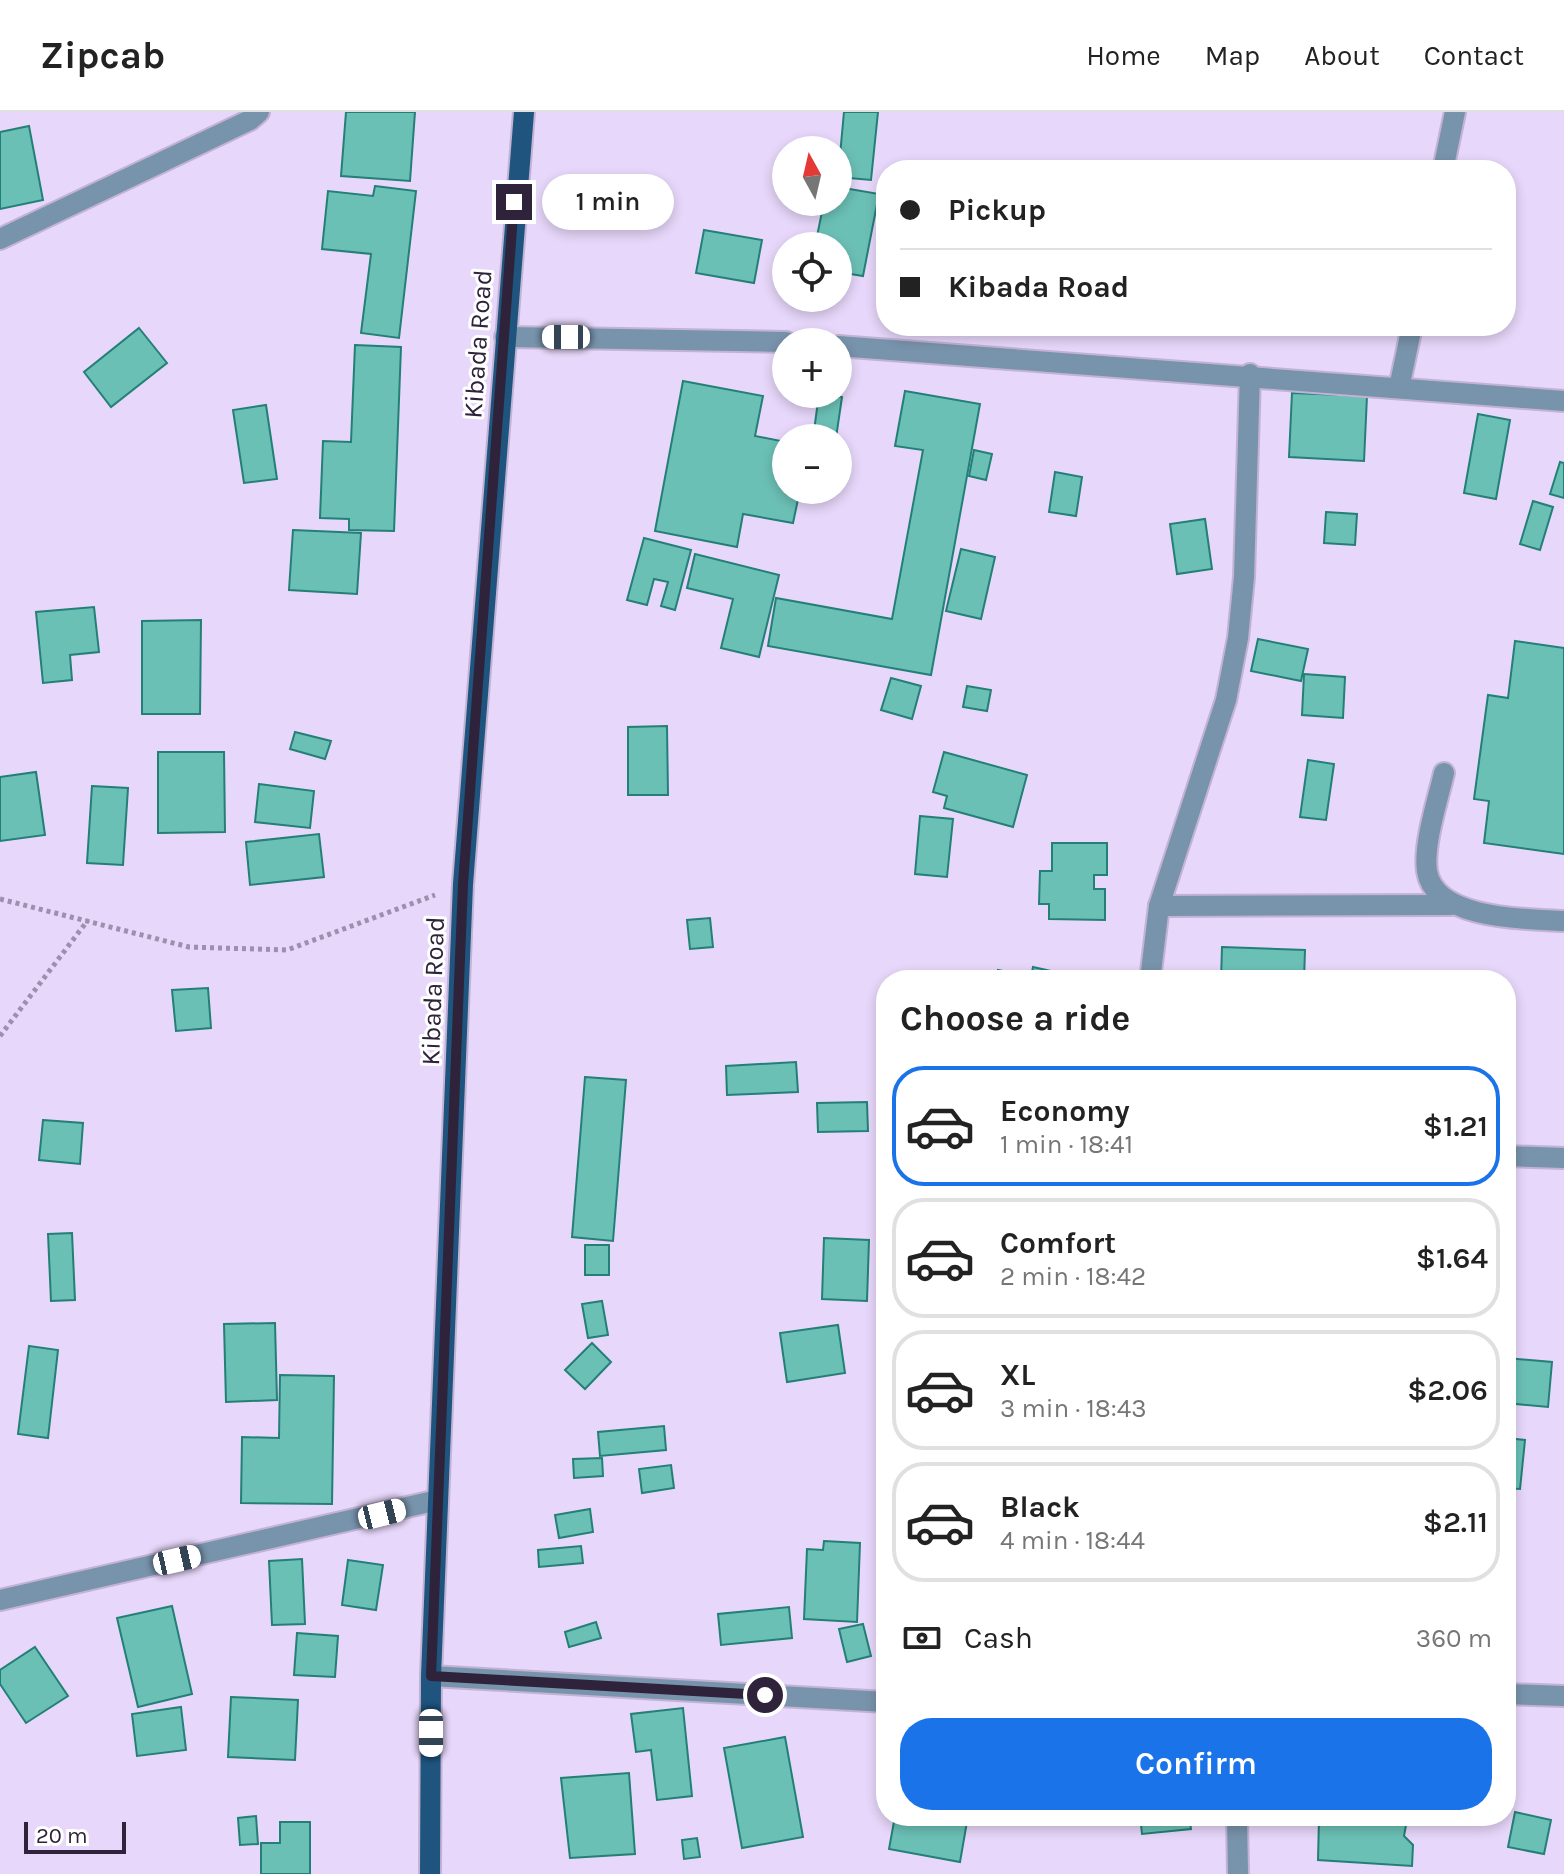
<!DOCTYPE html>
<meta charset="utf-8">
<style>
body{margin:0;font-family:Karla,sans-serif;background:#f6f6f6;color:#222;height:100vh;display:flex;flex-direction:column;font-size:30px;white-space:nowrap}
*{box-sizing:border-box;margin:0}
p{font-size:26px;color:#767676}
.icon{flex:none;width:44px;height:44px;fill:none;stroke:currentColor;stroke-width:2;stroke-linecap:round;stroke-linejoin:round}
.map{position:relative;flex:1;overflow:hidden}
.drawer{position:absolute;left:876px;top:858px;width:640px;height:856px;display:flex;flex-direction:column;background:#fff;border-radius:32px;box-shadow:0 4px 12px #0003}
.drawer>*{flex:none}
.guide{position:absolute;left:876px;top:48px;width:640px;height:176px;border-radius:32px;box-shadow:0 4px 12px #0003;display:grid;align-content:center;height:176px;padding:0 24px;background:#fff}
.needle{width:52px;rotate:352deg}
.tools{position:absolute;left:772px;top:24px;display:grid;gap:16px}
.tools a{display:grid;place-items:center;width:80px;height:80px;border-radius:50%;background:#fff;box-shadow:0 4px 12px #0003;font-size:40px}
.scale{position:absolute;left:24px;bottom:20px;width:102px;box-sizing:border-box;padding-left:8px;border:4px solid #2e233a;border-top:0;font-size:22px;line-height:28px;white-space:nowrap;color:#2e233a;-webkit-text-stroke:6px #fff;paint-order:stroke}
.end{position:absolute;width:36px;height:36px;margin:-18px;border:10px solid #2e233a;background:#fff;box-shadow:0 0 0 4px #fff}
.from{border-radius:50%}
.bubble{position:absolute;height:56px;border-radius:28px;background:#fff;box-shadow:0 4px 12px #0003;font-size:26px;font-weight:600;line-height:56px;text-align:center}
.car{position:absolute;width:24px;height:48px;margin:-24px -12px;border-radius:10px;box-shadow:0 0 6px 2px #0007;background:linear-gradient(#fff 24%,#345 0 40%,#fff 0 76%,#345 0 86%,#fff 0)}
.guide b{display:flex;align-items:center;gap:28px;height:76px;font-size:30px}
.guide b+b{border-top:2px solid #e0e0e0}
.guide i{width:20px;height:20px;background:#222}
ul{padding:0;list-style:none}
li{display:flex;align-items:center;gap:24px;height:120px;margin:0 16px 12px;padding:0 8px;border:4px solid #e0e0e0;border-radius:32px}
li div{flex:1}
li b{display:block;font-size:30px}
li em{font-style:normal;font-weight:600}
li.selected{border-color:#1a73e8}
li>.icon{width:72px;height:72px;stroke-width:1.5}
h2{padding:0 24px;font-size:36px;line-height:96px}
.pay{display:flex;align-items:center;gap:20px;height:88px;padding:0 24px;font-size:30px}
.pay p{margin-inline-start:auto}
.cta{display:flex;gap:16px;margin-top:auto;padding:16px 24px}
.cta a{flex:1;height:92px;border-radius:32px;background:#1a73e8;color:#fff;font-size:32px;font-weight:600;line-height:92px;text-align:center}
header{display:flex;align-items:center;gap:48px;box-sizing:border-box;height:112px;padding:0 40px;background:#fff;border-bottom:2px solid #e0e0e0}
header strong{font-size:38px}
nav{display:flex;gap:44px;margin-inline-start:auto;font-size:28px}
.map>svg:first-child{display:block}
.building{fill:#6bc0b6;stroke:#247f77;stroke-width:2}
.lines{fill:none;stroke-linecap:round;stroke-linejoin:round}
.minor-casing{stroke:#c2b3d4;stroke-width:24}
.major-casing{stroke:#c2b3d4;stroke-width:24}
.path{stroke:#9d8fad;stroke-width:5;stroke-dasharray:4 4;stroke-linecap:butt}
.minor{stroke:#7893ac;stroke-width:20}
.major{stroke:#1e547e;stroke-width:20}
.route{stroke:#2e233a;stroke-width:10}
.labels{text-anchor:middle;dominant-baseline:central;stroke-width:6;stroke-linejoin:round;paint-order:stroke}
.street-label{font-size:26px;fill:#2e233a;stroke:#fff}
</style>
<header>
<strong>Zipcab</strong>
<nav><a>Home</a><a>Map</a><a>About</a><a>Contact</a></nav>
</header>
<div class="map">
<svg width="1564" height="1762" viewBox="0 0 1564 1762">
<rect width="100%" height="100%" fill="#e7d7fa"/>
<!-- building -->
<g class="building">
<path d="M 346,0 L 415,0 L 410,69 L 341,64 Z"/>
<path d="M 844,0 L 878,0 L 871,68 L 838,65 Z"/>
<path d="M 29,14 L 43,88 L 0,97 L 0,20 Z"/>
<path d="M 375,74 L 416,79 L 399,226 L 361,221 L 371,142 L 322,137 L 328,79 L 373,84 Z"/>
<path d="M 838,75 L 879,82 L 863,164 L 838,160 L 838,134 L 815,134 L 824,90 L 838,90 Z"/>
<path d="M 704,118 L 762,128 L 754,171 L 696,161 Z"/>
<path d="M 139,216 L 167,251 L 111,295 L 84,260 Z"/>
<path d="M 355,233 L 401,235 L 394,419 L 349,418 L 349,407 L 320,406 L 323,329 L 351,330 Z"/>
<path d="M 683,269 L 763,284 L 755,324 L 786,330 L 786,378 L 800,378 L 793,411 L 743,402 L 737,435 L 655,419 Z"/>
<path d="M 905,279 L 980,292 L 931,563 L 768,534 L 776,486 L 892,507 L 923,338 L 895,334 Z"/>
<path d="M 1292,281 L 1367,284 L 1364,349 L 1289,345 Z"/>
<path d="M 819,282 L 842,285 L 836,326 L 813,326 Z"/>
<path d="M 266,293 L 277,367 L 244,371 L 233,298 Z"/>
<path d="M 1478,302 L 1510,308 L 1496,387 L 1464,381 Z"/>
<path d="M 974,338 L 992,342 L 986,368 L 969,364 Z"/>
<path d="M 1560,350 L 1564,351 L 1564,386 L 1550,382 Z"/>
<path d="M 1055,360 L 1082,365 L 1076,404 L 1049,400 Z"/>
<path d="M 1533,389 L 1553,395 L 1540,438 L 1520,432 Z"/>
<path d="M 1326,400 L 1357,402 L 1355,433 L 1324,431 Z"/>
<path d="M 1205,407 L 1212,457 L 1177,462 L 1170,412 Z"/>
<path d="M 293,418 L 361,421 L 357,482 L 289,478 Z"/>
<path d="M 644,426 L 691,438 L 675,498 L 661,494 L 668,470 L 654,467 L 647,493 L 627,488 Z"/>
<path d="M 961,437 L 995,445 L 981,507 L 946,499 Z"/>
<path d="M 695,442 L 779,463 L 759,545 L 721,536 L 733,487 L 687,476 Z"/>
<path d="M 94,495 L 99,540 L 70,543 L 72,568 L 43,571 L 36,500 Z"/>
<path d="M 201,508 L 200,602 L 142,602 L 142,509 Z"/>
<path d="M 1258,527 L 1308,537 L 1301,569 L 1251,559 Z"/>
<path d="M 1515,529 L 1564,536 L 1564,742 L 1484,731 L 1489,689 L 1474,687 L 1488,583 L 1508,586 Z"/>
<path d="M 1304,562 L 1345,565 L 1343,606 L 1302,603 Z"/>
<path d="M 891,566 L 921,574 L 912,607 L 881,598 Z"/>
<path d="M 967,574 L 991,578 L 987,599 L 963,595 Z"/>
<path d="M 667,614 L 668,683 L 628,683 L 628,615 Z"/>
<path d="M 295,620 L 331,629 L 325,647 L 290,637 Z"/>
<path d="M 158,640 L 224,640 L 225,720 L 158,721 Z"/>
<path d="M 944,640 L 1027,663 L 1013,715 L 944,696 L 947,684 L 933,680 Z"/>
<path d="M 1308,648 L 1334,652 L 1326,708 L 1300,705 Z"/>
<path d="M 36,660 L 45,723 L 0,729 L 0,665 Z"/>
<path d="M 259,672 L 314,679 L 310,716 L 255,710 Z"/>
<path d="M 92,674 L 128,676 L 123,753 L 87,751 Z"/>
<path d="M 920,704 L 953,707 L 947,765 L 915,762 Z"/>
<path d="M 319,722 L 324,765 L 250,773 L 246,730 Z"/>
<path d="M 1052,731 L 1107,731 L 1107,763 L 1094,763 L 1094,777 L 1105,777 L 1105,808 L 1049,807 L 1049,792 L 1039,792 L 1040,759 L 1052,759 Z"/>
<path d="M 710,806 L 713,835 L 690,837 L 687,808 Z"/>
<path d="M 1222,835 L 1305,838 L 1304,868 L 1221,868 Z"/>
<path d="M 1033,855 L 1060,861 L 1058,868 L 996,868 L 998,858 L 1031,865 Z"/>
<path d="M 208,876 L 211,916 L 176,919 L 172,878 Z"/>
<path d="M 796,950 L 798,980 L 727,983 L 726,954 Z"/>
<path d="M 585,965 L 626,968 L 613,1129 L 572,1125 Z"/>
<path d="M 867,990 L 868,1019 L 818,1020 L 817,991 Z"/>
<path d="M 43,1008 L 83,1011 L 80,1052 L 39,1048 Z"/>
<path d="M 72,1121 L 75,1188 L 51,1189 L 48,1122 Z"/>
<path d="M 824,1126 L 869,1128 L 867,1189 L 822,1187 Z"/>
<rect x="585" y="1133" width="24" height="30"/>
<path d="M 602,1189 L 608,1223 L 588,1226 L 582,1192 Z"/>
<path d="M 886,1200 L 886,1309 L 880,1309 Z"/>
<path d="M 275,1211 L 277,1288 L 226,1290 L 224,1212 Z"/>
<path d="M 838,1213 L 845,1261 L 787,1270 L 780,1221 Z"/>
<path d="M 592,1231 L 611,1250 L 585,1277 L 565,1258 Z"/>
<path d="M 29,1234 L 58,1238 L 48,1326 L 18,1322 Z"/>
<path d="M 1506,1246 L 1552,1250 L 1548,1295 L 1506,1291 Z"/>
<path d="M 280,1263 L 334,1264 L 332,1392 L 241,1391 L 242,1325 L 279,1326 Z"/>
<path d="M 664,1314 L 666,1338 L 600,1344 L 598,1320 Z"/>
<path d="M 1506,1326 L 1525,1328 L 1520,1377 L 1506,1376 Z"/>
<path d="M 602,1346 L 603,1364 L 574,1366 L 573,1347 Z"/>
<path d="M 671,1353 L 674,1376 L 642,1381 L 639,1357 Z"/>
<path d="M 590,1397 L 593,1420 L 559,1426 L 555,1403 Z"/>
<path d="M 824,1429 L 860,1431 L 857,1510 L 804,1507 L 807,1437 L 823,1438 Z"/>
<path d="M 581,1434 L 583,1451 L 539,1455 L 538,1438 Z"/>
<path d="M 302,1447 L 305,1512 L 272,1513 L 269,1449 Z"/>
<path d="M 348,1448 L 383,1453 L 376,1498 L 342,1493 Z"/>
<path d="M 172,1494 L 192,1582 L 138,1595 L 117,1506 Z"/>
<path d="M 789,1495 L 792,1526 L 721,1533 L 718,1502 Z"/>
<path d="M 596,1510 L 601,1526 L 569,1535 L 565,1520 Z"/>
<path d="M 863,1512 L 871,1544 L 847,1550 L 839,1517 Z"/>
<path d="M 297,1521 L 338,1524 L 335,1565 L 294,1563 Z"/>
<path d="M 35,1535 L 68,1584 L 26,1611 L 0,1572 L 0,1558 Z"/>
<path d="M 231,1585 L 298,1588 L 295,1648 L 228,1645 Z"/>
<path d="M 181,1595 L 186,1638 L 137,1644 L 132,1602 Z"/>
<path d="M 683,1596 L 692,1684 L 657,1688 L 651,1638 L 636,1640 L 631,1602 Z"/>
<path d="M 785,1625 L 803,1725 L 742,1736 L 724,1636 Z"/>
<path d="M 629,1661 L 635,1742 L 570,1746 L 561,1666 Z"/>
<path d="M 1515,1700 L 1551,1708 L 1544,1742 L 1508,1735 Z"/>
<path d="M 256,1704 L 258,1732 L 240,1733 L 238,1706 Z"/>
<path d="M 895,1704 L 968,1704 L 960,1750 L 889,1737 Z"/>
<path d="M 1140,1704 L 1189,1704 L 1191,1717 L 1142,1722 Z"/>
<path d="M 1336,1704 L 1430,1704 L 1429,1712 L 1407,1708 L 1404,1724 L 1413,1733 L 1412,1754 L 1318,1748 L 1319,1706 Z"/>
<path d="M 280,1710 L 310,1710 L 310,1762 L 261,1762 L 261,1731 L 280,1731 Z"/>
<path d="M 697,1726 L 700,1745 L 684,1747 L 682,1728 Z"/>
</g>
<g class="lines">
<!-- minor casing -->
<g class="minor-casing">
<g id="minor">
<path d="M 1443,58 L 1455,0"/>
<path d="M 0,127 L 250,8 L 259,0"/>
<path d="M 505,225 L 786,230"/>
<path d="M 838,234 L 1564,289"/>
<path d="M 1399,276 L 1412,214"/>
<path d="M 1444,661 C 1438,687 1423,733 1427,759 C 1434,808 1527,807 1564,809"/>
<path d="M 1159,794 L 1451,793"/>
<path d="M 1150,868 L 1159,794 L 1226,588 L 1238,526 L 1244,465 L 1250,262"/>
<path d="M 1506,1044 L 1564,1046"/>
<path d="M 0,1488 L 438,1388"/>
<path d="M 431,1564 L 886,1590"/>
<path d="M 1506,1582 L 1564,1584"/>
<path d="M 1237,1704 L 1238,1762"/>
</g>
</g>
<!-- major casing -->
<g class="major-casing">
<path id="major" d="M 430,1762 L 431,1564 L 463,772 L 524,0"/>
</g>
<!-- path -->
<g class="path">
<path d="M 0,787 L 189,835 L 287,838 L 435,783"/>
<path d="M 0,924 L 88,808"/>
</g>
<!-- minor -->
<use href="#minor" class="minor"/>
<!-- major -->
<use href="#major" class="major"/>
</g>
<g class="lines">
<!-- route -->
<path class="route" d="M 514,90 L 463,772 L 431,1564 L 765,1583"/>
</g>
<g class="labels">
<!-- street labels -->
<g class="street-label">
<text transform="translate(478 232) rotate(-86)">Kibada Road</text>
<text transform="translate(433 879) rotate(-88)">Kibada Road</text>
</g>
</g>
</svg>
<div class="tools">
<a><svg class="needle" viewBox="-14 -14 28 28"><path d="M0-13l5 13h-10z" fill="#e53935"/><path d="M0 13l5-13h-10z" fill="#767676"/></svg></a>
<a><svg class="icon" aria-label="locate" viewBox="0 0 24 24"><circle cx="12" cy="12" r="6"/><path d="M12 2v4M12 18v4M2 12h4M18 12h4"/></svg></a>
<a>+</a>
<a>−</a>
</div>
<div class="scale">20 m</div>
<i class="end from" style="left:765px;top:1583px"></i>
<i class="end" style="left:514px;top:90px"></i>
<div class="bubble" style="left:542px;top:62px;width:132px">1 min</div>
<i class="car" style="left:566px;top:225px;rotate:270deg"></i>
<i class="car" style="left:382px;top:1402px;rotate:76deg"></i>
<i class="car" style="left:177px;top:1448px;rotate:77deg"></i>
<i class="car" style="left:431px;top:1621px;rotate:180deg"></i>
<div class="guide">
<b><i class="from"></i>Pickup</b>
<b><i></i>Kibada Road</b>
</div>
<section class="drawer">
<h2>Choose a ride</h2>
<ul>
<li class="selected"><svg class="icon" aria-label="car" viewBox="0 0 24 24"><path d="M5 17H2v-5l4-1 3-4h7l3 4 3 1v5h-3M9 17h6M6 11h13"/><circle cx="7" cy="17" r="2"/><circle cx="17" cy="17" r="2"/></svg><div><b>Economy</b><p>1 min · 18:41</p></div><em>$1.21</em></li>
<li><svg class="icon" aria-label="car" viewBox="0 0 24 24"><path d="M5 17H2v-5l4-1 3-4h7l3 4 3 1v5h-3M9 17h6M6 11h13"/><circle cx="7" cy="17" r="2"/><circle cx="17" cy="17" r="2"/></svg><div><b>Comfort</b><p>2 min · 18:42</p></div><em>$1.64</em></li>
<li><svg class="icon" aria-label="car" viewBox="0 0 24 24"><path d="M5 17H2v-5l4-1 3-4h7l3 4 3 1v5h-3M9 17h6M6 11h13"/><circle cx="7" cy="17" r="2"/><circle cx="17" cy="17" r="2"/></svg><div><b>XL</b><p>3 min · 18:43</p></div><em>$2.06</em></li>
<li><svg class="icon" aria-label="car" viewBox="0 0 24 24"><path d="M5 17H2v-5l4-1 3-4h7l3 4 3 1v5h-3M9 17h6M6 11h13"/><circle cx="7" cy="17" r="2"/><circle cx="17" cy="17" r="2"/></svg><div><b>Black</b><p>4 min · 18:44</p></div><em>$2.11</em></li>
</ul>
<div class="pay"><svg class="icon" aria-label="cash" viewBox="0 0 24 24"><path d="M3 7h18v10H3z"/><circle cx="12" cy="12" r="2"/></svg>Cash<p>360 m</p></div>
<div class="cta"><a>Confirm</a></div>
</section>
</div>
